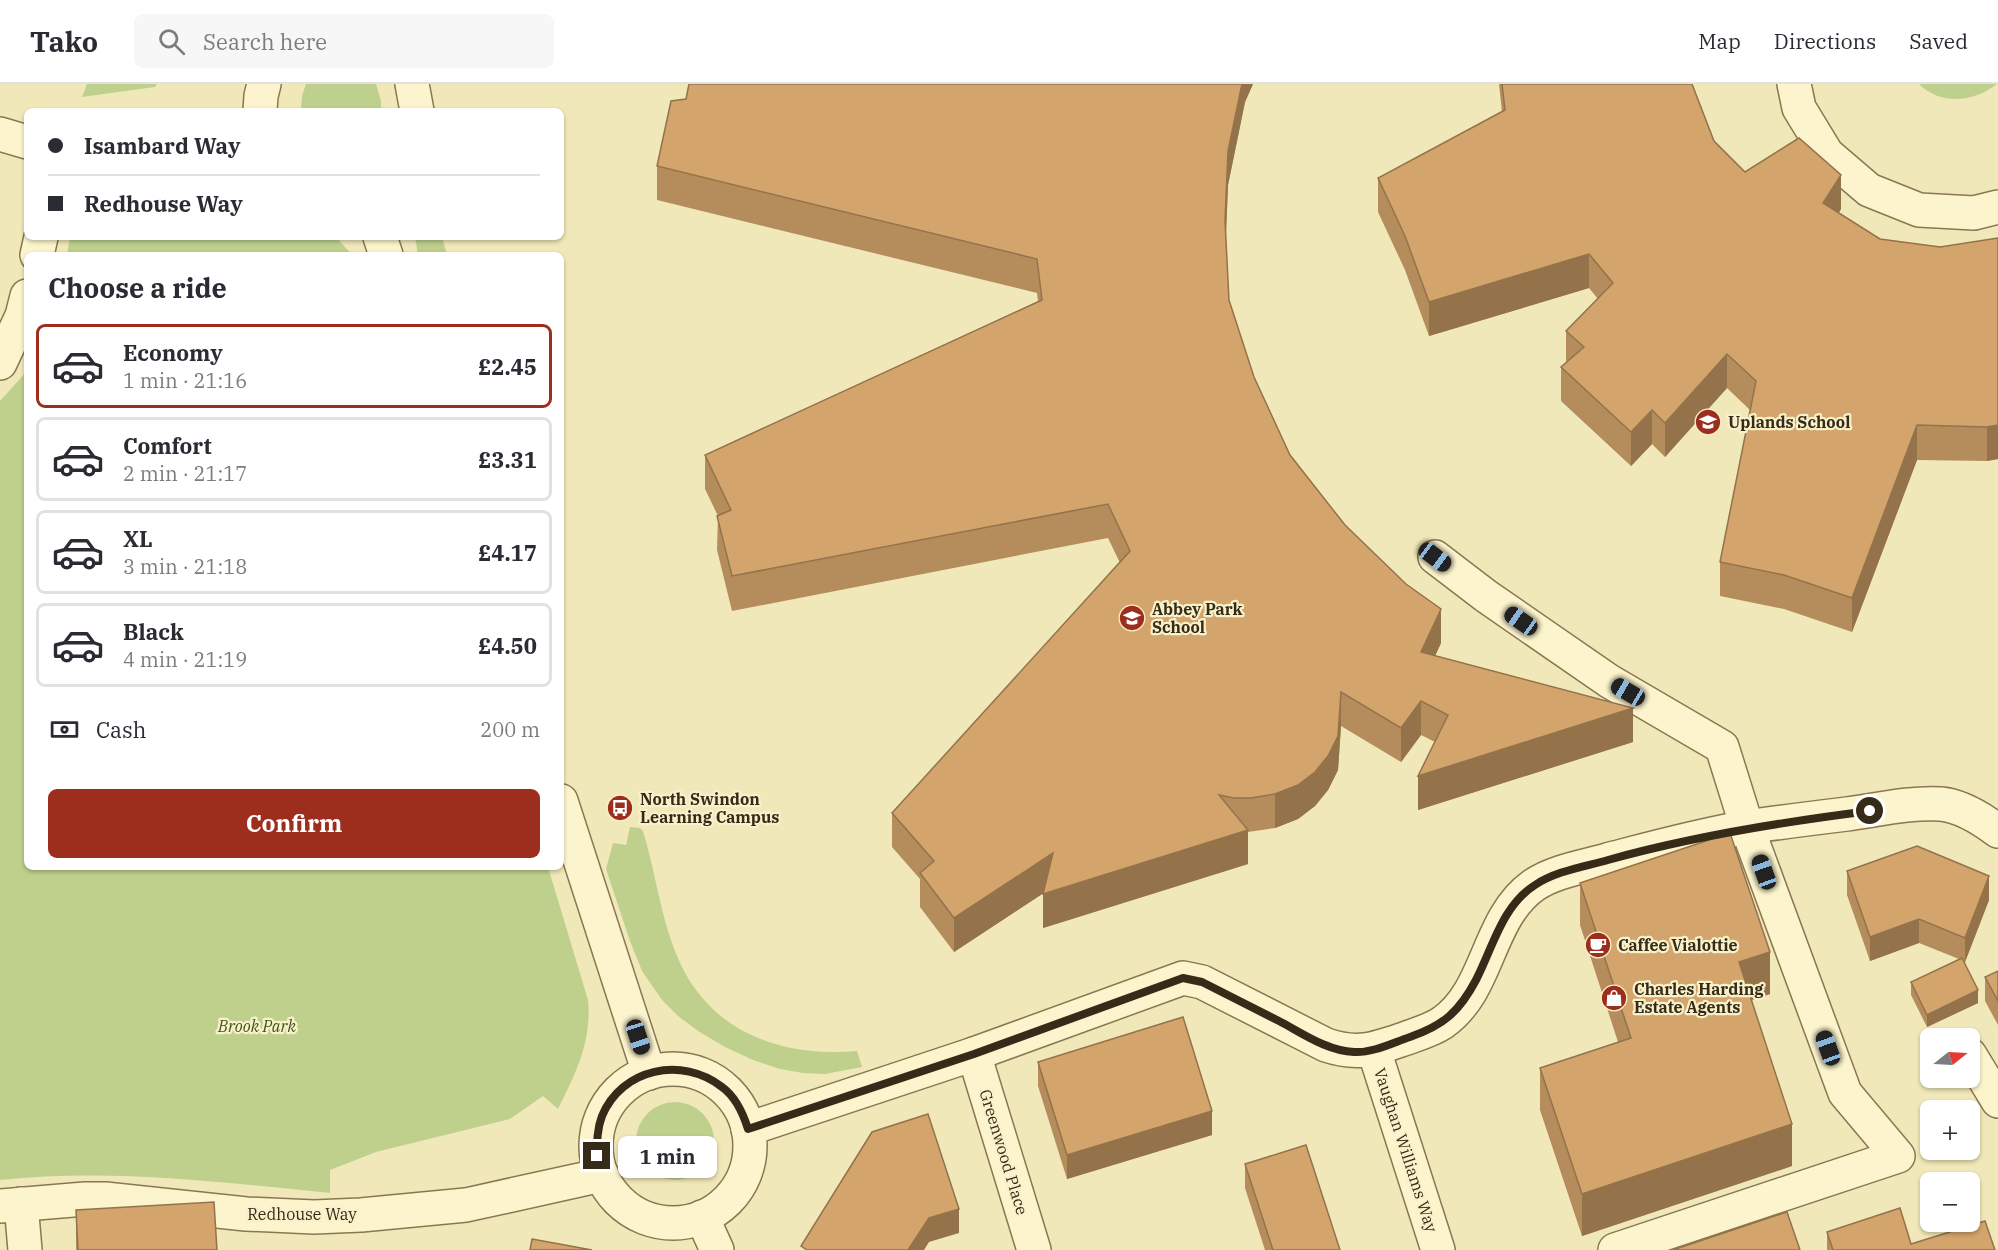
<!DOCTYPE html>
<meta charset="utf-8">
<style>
body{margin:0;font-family:"IBM Plex Serif",serif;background:#f7f7f7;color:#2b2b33;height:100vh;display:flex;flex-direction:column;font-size:22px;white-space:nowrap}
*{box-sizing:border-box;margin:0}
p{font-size:20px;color:#7c7c81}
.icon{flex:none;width:33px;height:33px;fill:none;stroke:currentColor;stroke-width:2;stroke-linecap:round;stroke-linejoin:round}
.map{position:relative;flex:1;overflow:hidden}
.drawer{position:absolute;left:24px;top:168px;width:540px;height:618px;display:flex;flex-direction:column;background:#fff;border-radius:9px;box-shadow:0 2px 4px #0004}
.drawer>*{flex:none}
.hud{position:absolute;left:24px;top:24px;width:540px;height:132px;border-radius:9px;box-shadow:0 2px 4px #0004;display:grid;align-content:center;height:132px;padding:0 24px;background:#fff}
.needle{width:39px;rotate:72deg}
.controls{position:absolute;left:1920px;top:944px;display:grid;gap:12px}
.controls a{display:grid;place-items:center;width:60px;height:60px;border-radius:9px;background:#fff;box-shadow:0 2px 4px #0004;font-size:30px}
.end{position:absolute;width:27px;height:27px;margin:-14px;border:8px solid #362b19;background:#fff;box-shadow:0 0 0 3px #fff}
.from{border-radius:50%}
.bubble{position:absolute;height:42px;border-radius:9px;background:#fff;box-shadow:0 2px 4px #0004;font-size:20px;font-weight:700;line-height:42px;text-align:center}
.car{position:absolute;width:18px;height:36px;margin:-18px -9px;border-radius:8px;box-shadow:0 0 4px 2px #0007;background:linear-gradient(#222 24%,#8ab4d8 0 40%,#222 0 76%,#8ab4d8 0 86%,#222 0)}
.hud b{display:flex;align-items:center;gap:21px;height:57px;font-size:22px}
.hud b+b{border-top:2px solid #e1e1e2}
.hud i{width:15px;height:15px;background:#2b2b33}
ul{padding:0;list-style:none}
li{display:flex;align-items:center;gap:18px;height:84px;margin:0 12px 9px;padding:0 12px;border:3px solid #e1e1e2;border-radius:9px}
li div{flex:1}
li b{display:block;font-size:22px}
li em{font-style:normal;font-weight:700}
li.current{border-color:#9d2e1e}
li>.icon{width:54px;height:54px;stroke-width:1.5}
h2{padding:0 24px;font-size:27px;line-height:72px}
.pay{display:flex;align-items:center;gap:15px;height:66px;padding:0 24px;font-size:22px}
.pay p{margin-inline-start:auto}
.button{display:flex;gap:12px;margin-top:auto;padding:12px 24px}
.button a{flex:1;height:69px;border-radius:9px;background:#9d2e1e;color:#fff;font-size:24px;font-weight:700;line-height:69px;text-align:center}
header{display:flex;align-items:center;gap:36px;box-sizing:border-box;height:84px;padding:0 30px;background:#fff;border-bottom:2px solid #e1e1e2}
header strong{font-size:28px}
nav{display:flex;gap:33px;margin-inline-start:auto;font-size:21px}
.search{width:420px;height:54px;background:#f7f7f7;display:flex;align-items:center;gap:15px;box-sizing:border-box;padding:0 21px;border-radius:9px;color:#7c7c81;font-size:22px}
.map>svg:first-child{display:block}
.green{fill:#bfd08d}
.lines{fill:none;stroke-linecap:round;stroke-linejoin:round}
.minor-casing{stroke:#897753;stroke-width:36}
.minor{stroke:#fcf4cc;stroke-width:33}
.wall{fill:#b58d5c}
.shaded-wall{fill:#94734b}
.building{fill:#d3a46b;stroke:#94734b;stroke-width:1.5}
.route{stroke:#362b19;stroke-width:8}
.labels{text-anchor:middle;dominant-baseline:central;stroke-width:4.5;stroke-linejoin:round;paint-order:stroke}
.poi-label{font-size:16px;font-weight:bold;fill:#362b19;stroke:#f8f1c9;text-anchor:start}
.park-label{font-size:16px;font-style:italic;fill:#3f541e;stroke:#f8f1c9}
.street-label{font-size:16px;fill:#362b19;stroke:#f8f1c9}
</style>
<header>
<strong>Tako</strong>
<div class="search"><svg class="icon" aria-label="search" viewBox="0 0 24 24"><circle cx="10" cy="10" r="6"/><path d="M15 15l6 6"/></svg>Search here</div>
<nav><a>Map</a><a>Directions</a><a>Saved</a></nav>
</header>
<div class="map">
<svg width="1998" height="1166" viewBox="0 0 1998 1166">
<rect width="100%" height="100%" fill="#f1e8b9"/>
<!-- green -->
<g class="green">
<path d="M 87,0 L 157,0 L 155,3 L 82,13 Z"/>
<path d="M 306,0 L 376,0 L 381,17 L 381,27 L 301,27 L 302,12 Z"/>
<path d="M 1919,0 L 1997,0 C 1974,18 1941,22 1919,0 Z"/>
<path d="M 70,153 L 336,153 L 352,171 L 67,171 Z"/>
<path d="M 415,153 L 442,153 L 447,171 L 418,171 Z"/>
<path d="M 27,287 L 27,783 L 548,783 L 588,916 C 592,957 576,989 558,1025 L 543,1012 L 510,1035 L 376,1068 L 330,1086 L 330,1109 C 220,1098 110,1084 0,1096 L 0,317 Z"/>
<path d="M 630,743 L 640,744 L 643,747 C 655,786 660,829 675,867 C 705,946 778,974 857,967 L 862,983 L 825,990 L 803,989 L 780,985 L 753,976 L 725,963 L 698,947 L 678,932 L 662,916 L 642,887 L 630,857 L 606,785 L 613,759 L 626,761 Z"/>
<circle cx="675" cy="1057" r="39"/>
</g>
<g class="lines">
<!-- minor casing -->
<g class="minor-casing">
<g id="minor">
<path d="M 412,0 L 417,27"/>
<path d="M 1794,0 L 1799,24 L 1827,70 L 1869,106 L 1919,126 L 1974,129 L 1998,123"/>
<path d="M 260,27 L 261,12 L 264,0"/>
<path d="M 0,50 L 27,58"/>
<path d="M 380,153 L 386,171"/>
<path d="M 37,171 L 41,153"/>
<path d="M 0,279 L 22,232 L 27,212"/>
<path d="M 1435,473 L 1486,512 L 1609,597 L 1722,663 L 1747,743 L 1845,1009 L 1898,1072 L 1615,1166"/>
<path d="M 561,717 L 649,989"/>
<path d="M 1374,966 L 1438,1166"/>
<path d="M 974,970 L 1034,1166"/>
<path d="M 1970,971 L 1998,1017"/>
<circle cx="673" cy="1062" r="77"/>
<path d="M 748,1045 L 974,970 L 1183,894 L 1202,898 L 1326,961 C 1356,971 1372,966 1401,956 C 1414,951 1430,947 1442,939 C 1490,906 1486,835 1534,801 C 1555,787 1583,783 1607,776 C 1653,764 1700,751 1748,743 C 1781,738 1814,734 1847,730 C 1877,726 1910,718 1941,720 C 1962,722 1982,735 1998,747"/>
<path d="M 21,1120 L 25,1166"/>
<path d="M 0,1122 L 85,1115 L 105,1115 L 246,1130 L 314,1133 L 361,1131 L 466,1121 L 602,1091"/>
<path d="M 702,1133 L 717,1166"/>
</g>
</g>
<!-- minor -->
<use href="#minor" class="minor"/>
</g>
<!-- wall -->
<g class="wall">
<path d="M 689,0 L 1253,0 L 1245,18 L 1228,101 L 1226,152 L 1229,216 L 1254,293 L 1290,371 L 1345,441 L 1441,559 L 1435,572 L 1633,658 L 1418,726 L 1435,658 L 1421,651 L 1401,678 L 1341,642 L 1338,686 L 1328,706 L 1315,722 L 1298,735 L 1275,744 L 1248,748 L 1248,780 L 1043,844 L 1043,809 L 954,868 L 920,823 L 920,795 L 892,763 L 892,729 L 1120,479 L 1108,454 L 732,527 L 717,466 L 718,432 L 705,405 L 705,371 L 1038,217 L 1037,209 L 657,116 L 657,82 L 686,15 Z"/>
<path d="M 1499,0 L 1692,0 L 1714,57 L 1745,88 L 1841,125 L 1839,129 L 1880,155 L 1940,163 L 1998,154 L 1998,375 L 1987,377 L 1917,376 L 1852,548 L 1784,525 L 1720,512 L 1720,478 L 1750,326 L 1727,304 L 1665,373 L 1652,360 L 1631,382 L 1561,317 L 1561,283 L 1566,278 L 1566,247 L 1598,215 L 1589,204 L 1429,252 L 1405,186 L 1378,128 L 1378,94 L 1502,28 Z"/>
<path d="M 1847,787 L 1989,816 L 1965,878 L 1978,919 L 1927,943 L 1911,911 L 1911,898 L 1959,875 L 1919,859 L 1870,877 L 1847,811 Z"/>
<path d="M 1580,799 L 1770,910 L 1751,916 L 1792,1082 L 1582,1152 L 1540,1026 L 1540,984 L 1618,958 L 1580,841 Z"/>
<path d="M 1998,887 L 1998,941 L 1985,917 L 1985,893 Z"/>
<path d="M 1038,978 L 1212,1051 L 1067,1095 L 1038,1002 Z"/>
<path d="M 1245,1080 L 1340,1166 L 1265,1166 L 1245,1104 Z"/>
<path d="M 76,1126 L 217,1166 L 76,1166 Z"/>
<path d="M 1827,1148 L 1911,1160 L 1995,1166 L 1827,1166 Z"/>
</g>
<!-- shaded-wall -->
<g class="shaded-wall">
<path d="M 1242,0 L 1253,0 L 1245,18 L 1228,101 L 1225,171 L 1225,137 L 1228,67 Z"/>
<path d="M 1841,91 L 1841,125 L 1823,153 L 1823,119 Z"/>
<path d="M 1589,170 L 1589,204 L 1429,252 L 1429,218 Z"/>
<path d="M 1727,270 L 1727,304 L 1665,373 L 1665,339 Z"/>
<path d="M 1652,326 L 1652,360 L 1631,382 L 1631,348 Z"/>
<path d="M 1917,341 L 1917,376 L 1852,548 L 1852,514 Z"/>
<path d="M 1998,341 L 1998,375 L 1987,377 L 1987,343 Z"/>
<path d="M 1441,525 L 1441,559 L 1421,602 L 1421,568 Z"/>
<path d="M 1341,608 L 1341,642 L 1338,686 L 1328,706 L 1315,722 L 1298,735 L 1275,744 L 1275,710 Z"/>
<path d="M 1421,617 L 1421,651 L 1401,678 L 1401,644 Z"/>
<path d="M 1633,624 L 1633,658 L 1418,726 L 1418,692 Z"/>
<path d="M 1248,746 L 1248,780 L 1043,844 L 1043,810 Z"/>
<path d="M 1053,769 L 1053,803 L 954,868 L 954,834 Z"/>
<path d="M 1989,792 L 1989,816 L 1965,878 L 1965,854 Z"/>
<path d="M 1919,835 L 1919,859 L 1870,877 L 1870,853 Z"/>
<path d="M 1770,868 L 1770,910 L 1739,920 L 1739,878 Z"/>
<path d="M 1978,906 L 1978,919 L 1927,943 L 1927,931 Z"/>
<path d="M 1212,1027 L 1212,1051 L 1067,1095 L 1067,1071 Z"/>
<path d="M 1792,1040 L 1792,1082 L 1582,1152 L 1582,1110 Z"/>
<path d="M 959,1125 L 959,1149 L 929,1158 L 924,1166 L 908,1166 L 929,1134 Z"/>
</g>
<!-- building -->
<g class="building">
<path d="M 689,0 L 1242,0 L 1228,67 L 1225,137 L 1229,216 L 1254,293 L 1290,371 L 1345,441 L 1406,500 L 1441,525 L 1421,568 L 1633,624 L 1418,692 L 1448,631 L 1421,617 L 1401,644 L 1341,608 L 1338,652 L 1328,672 L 1315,688 L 1298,701 L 1275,710 L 1251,714 L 1234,714 L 1219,711 L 1248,746 L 1043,810 L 1053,769 L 954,834 L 920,789 L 934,777 L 892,729 L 1130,467 L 1108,420 L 732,492 L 717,432 L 731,426 L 705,371 L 1042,216 L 1037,175 L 657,82 L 671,17 L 686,15 Z"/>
<path d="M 1502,0 L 1692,0 L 1714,57 L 1745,88 L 1799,54 L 1841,91 L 1823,119 L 1880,155 L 1940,163 L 1998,154 L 1998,341 L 1987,343 L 1917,341 L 1852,514 L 1784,491 L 1720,478 L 1756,297 L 1727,270 L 1665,339 L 1652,326 L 1631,348 L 1561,283 L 1584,263 L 1566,247 L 1613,199 L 1589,170 L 1429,218 L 1405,152 L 1378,94 L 1505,26 Z"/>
<path d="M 1730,749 L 1770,868 L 1739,878 L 1792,1040 L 1582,1110 L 1540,984 L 1631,954 L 1580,799 Z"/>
<path d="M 1917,762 L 1989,792 L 1965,854 L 1919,835 L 1870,853 L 1847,787 Z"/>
<path d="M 1962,874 L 1978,906 L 1927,931 L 1911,898 Z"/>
<path d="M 1998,887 L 1998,917 L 1985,893 Z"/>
<path d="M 1183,933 L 1212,1027 L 1067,1071 L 1038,978 Z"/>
<path d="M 928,1030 L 959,1125 L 929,1134 L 908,1166 L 807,1166 L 801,1162 L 872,1048 Z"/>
<path d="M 1306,1061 L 1340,1166 L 1273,1166 L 1245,1080 Z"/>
<path d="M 214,1118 L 217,1166 L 78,1166 L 76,1126 Z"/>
<path d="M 1900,1124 L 1911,1160 L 1985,1137 L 1995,1166 L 1833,1166 L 1827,1148 Z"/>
<path d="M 1787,1128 L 1800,1166 L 1673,1166 Z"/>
<path d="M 532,1155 L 592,1166 L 530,1166 Z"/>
</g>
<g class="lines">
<!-- route -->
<path class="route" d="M 597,1072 C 597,1058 597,1045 602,1032 C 622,984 682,972 722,1003 C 736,1013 743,1029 748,1045 L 974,970 L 1183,894 L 1202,898 C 1228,911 1253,924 1279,937 C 1302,949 1327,967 1354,968 C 1373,969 1392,959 1410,953 C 1444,941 1459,928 1476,896 C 1493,863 1502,822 1535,801 C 1556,787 1583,783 1608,776 C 1694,752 1781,738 1870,727"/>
</g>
<!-- icons -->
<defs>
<g id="school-disc" transform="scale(1.35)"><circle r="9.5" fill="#9d2e1e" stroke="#f8f1c9"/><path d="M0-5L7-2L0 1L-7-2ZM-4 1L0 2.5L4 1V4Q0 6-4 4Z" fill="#fff"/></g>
<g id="bus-disc" transform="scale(1.35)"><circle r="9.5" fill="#9d2e1e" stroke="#f8f1c9"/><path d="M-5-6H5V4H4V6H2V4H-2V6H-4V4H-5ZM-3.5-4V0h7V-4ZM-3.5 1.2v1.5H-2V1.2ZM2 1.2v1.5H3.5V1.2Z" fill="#fff"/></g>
<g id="cafe-disc" transform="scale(1.35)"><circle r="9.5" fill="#9d2e1e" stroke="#f8f1c9"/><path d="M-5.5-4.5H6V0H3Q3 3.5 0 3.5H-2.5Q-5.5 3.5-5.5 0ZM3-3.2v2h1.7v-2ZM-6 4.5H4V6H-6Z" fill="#fff"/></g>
<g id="shop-disc" transform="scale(1.35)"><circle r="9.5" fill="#9d2e1e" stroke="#f8f1c9"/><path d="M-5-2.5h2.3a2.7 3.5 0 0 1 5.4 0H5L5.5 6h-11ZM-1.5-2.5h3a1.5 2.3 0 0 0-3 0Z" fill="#fff"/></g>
</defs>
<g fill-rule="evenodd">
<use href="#school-disc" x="1708" y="338"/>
<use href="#school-disc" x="1132" y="534"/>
<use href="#bus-disc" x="620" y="724"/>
<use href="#cafe-disc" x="1598" y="861"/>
<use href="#shop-disc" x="1614" y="914"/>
</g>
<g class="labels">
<!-- poi labels -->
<g class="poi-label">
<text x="1728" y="338">Uplands School</text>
<text x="1152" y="525">Abbey Park<tspan x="1152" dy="18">School</tspan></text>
<text x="640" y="715">North Swindon<tspan x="640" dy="18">Learning Campus</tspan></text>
<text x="1618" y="861">Caffee Vialottie</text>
<text x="1634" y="905">Charles Harding<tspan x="1634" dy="18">Estate Agents</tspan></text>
</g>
<!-- park labels -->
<g class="park-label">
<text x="257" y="942">Brook Park</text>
</g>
<!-- street labels -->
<g class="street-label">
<text transform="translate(1406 1066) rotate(72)">Vaughan Williams Way</text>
<text transform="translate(1004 1068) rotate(73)">Greenwood Place</text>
<text x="302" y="1130">Redhouse Way</text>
</g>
</g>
</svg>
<div class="controls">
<a><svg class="needle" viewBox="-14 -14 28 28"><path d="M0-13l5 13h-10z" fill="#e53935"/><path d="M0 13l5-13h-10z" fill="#7c7c81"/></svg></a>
<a>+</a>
<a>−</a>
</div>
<i class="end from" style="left:1870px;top:727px"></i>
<i class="end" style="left:597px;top:1072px"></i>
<div class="bubble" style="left:618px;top:1052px;width:99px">1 min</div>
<i class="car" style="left:1435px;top:473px;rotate:127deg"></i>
<i class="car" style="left:1521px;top:537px;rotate:305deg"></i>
<i class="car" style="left:1628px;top:608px;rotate:300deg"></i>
<i class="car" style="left:1764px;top:788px;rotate:340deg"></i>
<i class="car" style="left:638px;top:953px;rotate:162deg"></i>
<i class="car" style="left:1828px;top:964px;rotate:340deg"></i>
<div class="hud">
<b><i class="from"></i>Isambard Way</b>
<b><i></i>Redhouse Way</b>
</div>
<section class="drawer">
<h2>Choose a ride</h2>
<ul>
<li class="current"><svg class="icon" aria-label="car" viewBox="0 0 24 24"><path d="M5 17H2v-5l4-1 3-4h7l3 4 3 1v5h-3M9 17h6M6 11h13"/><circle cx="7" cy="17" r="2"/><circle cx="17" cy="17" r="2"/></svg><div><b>Economy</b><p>1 min · 21:16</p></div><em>£2.45</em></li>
<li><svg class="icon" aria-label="car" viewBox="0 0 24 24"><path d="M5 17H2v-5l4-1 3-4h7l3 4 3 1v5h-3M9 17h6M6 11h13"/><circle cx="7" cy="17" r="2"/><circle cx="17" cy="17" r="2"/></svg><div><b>Comfort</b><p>2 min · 21:17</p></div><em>£3.31</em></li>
<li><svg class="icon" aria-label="car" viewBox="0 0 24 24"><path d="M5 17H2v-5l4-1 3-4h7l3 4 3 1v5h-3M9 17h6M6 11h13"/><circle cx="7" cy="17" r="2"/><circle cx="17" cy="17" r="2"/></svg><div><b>XL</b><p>3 min · 21:18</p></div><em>£4.17</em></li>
<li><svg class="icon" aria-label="car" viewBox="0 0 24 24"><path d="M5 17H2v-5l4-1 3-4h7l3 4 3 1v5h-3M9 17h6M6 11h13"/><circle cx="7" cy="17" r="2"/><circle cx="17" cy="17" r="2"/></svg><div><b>Black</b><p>4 min · 21:19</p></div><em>£4.50</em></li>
</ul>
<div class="pay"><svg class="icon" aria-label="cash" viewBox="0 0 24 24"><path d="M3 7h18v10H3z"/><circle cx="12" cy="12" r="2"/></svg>Cash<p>200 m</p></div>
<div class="button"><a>Confirm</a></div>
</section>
</div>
